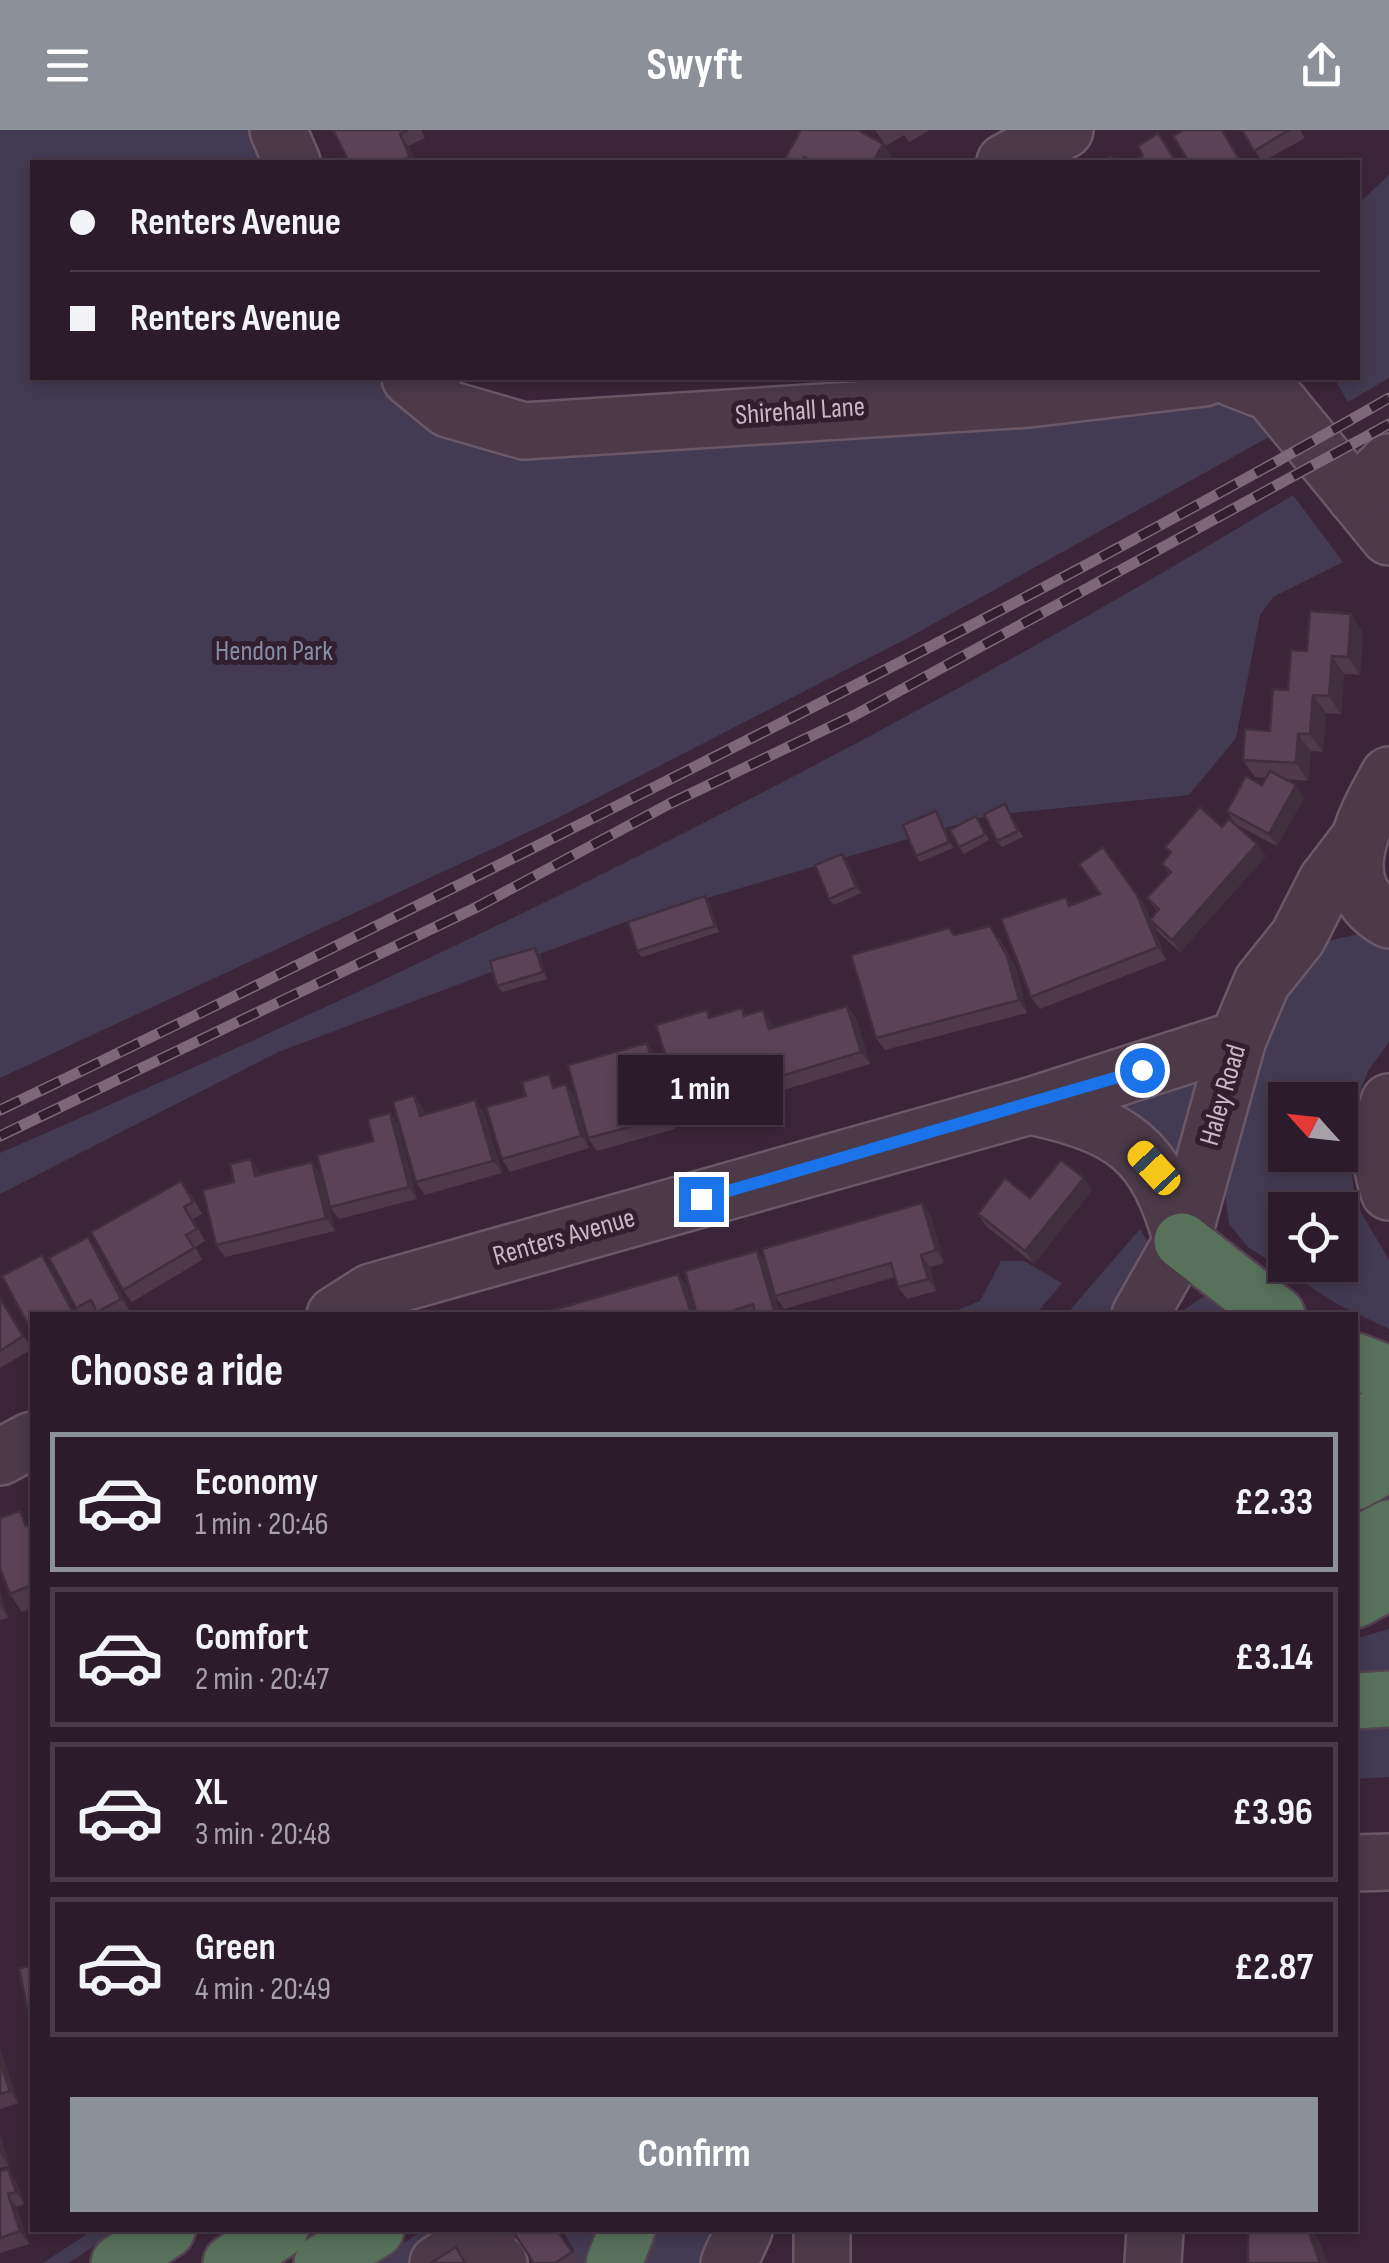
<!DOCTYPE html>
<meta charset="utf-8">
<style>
body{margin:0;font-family:"Sofia Sans Condensed",sans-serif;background:#382937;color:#f1f3f6;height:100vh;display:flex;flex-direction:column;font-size:38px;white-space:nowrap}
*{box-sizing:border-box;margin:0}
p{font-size:32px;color:#a6a1a9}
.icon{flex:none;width:55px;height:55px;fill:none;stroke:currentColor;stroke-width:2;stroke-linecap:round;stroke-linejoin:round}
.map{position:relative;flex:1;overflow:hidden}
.side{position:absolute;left:30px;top:1182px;width:1328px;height:920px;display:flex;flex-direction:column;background:#2c1c2b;border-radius:0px;box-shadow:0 5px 15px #0003,0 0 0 2px #483a47}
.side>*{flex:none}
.top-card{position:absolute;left:30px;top:30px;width:1330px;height:220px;border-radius:0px;box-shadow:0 5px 15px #0003,0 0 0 2px #483a47;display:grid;align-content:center;height:220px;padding:0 40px;background:#2c1c2b}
.needle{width:65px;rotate:297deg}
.controls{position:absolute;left:1268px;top:952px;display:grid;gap:20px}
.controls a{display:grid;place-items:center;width:90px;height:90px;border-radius:0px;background:#2c1c2b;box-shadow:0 5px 15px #0003,0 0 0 2px #483a47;font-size:50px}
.end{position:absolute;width:45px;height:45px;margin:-22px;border:12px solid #1a73e8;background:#fff;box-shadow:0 0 0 5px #fff}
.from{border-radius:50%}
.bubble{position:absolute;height:70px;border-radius:0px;background:#2c1c2b;box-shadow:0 5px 15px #0003,0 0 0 2px #483a47;font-size:32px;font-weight:700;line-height:70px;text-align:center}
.car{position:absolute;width:30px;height:60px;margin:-30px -15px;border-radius:12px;box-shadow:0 0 8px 2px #0007;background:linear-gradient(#f5c518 24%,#345 0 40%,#f5c518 0 76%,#345 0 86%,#f5c518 0)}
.top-card b{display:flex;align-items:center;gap:35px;height:95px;font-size:38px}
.top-card b+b{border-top:2px solid #483a47}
.top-card i{width:25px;height:25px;background:#f1f3f6}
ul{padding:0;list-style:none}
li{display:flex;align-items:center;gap:30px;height:140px;margin:0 20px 15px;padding:0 20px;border:5px solid #483a47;border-radius:0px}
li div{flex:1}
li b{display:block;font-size:38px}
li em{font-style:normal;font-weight:700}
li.active{border-color:#8c9099}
li>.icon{width:90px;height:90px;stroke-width:1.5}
h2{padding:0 40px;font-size:45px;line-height:120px}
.action{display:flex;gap:20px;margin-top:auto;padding:20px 40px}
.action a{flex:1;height:115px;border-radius:0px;background:#8c9099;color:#fff;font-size:40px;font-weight:700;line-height:115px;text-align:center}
header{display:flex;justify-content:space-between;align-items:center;height:130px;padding:0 40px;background:#8c9099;color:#fff;font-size:45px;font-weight:700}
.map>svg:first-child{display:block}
.green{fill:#433b51;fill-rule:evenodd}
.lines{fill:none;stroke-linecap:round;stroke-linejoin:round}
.minor-casing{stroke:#6a5867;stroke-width:60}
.highway-casing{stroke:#544251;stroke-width:60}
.minor{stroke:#4c3a49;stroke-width:55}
.highway{stroke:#58715b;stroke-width:55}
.rail-casing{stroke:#7c6879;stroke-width:11}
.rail{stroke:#311f2e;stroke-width:8;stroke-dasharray:22;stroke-linecap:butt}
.wall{fill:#4e3a4b}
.shaded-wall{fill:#402f3d}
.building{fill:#5b4357;stroke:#402f3d;stroke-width:2.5}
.route{stroke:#1a73e8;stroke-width:12}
.labels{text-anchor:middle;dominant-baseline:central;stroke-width:10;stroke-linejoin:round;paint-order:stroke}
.street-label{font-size:28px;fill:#c7b6c4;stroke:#311f2e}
.park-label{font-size:28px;fill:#858ca5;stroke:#311f2e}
</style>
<header><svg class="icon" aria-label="menu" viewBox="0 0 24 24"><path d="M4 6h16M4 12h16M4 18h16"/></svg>Swyft<svg class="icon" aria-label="share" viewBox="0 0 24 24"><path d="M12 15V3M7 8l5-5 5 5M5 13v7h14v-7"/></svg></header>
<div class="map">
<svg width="1389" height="2133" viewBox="0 0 1389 2133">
<rect width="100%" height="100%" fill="#3b2639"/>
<!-- green -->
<g class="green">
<path d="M 0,0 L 277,0 L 291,32 L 32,32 L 32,248 L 412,248 L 450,279 L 1198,248 L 1294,293 L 906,509 L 556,689 L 0,948 Z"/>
<path d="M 1389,45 L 1389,248 L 1348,272 L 1334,248 L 1358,248 L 1358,74 Z"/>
<path d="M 1293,365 L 1343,432 L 1273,467 L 1260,485 L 1236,608 L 1189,665 L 990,685 L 625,792 L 278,922 L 0,1064 L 0,1023 C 445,830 878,617 1293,365 Z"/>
<path d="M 1364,803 L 1389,811 L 1389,912 L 1368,941 L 1353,981 L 1349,1018 L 1355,1072 L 1389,1130 L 1389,1199 L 1339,1175 L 1248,1117 L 1229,1094 L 1224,1055 L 1275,880 L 1323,812 ZM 1285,970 L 1340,970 L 1340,1025 L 1285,1025 ZM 1285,1080 L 1340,1080 L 1340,1135 L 1285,1135 Z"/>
<path d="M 1196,950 L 1172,1037 L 1112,978 Z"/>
<path d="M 1140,1099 L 1150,1116 L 1109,1185 L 1066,1185 Z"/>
<path d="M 1001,1131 L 1024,1131 L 1062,1153 L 1035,1185 L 945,1185 L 980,1171 Z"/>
<path d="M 1210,1162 L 1237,1185 L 1177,1185 Z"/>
<path d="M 1389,1499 L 1389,1557 L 1355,1561 L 1355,1509 Z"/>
<path d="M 1355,1585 L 1389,1586 L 1389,1647 L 1355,1649 Z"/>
<path d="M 93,2100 L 117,2100 L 69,2133 L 43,2133 Z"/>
<path d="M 424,2100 L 474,2100 L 420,2133 L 372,2133 Z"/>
<path d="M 562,2100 L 605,2100 L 593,2133 L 566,2133 L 574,2120 Z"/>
<path d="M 648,2100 L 725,2100 L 710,2133 L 631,2133 Z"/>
</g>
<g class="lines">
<!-- minor casing -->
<g class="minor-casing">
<g id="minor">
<path d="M 278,0 L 292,32"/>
<path d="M 1005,32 L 1065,0"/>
<path d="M 410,248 L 448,279 L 524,301 L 1029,269 L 1204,248"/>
<path d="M 1232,248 L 1271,263 L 1389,407"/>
<path d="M 1355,366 L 1389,332"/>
<path d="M 1389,645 C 1364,690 1327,755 1389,790"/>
<path d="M 1389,972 C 1377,1005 1378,1028 1389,1062"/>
<path d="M 1030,976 C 1123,996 1156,1018 1182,1111"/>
<path d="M 335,1185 L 371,1162 L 1030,976 L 1238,909"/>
<path d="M 1140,1185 L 1182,1111 L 1238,909 L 1262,852 L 1298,807 L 1326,752 L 1355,714"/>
<path d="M 0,1327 L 32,1310"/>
<path d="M 1355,1733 L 1389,1732"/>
<path d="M 822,2100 L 822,2133"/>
<path d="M 438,2133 L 470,2113 L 499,2133"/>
<path d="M 729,2133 L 744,2100"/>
<path d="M 1153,2133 L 1155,2100"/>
</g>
</g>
<!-- highway casing -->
<g class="highway-casing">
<g id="highway">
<path d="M 1182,1111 L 1277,1185"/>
<path d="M 1355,1231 L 1389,1244"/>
<path d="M 1355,1299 L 1389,1280"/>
<path d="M 1355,1352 L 1389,1333"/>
<path d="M 1355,1416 L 1389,1398"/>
<path d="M 1355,1470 L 1389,1452"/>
<path d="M 1355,1571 L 1389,1569"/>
<path d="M 119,2133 L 167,2100"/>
<path d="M 231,2133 L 280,2100"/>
<path d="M 322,2133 L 376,2100"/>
<path d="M 614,2133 L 627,2100"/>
</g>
</g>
<!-- minor -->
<use href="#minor" class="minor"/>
<!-- highway -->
<use href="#highway" class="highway"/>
<!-- rail casing -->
<g class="rail-casing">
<g id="rail">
<path d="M 0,980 C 180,894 357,806 535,717 C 823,573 1110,428 1389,268"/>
<path d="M 0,1006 L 477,777 L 669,674 L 855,585 L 1389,294"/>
</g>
</g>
<!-- rail -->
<use href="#rail" class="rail"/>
</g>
<!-- wall -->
<g class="wall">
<path d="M 333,0 L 421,0 L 425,8 L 408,16 L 416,32 L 349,32 Z"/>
<path d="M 875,0 L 930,0 L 909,12 L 904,5 L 886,16 Z"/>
<path d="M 1242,0 L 1300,0 L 1305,8 L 1262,32 Z"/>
<path d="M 1363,502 L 1360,545 L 1344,544 L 1341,584 L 1326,583 L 1323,622 L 1311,621 L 1308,651 L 1285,649 L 1304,668 L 1277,716 L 1235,694 L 1227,681 L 1262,655 L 1266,648 L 1255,647 L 1243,630 L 1270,601 L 1307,521 Z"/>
<path d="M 1005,674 L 1023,707 L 1002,717 L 997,711 Z"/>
<path d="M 976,686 L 989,710 L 964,724 L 959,717 Z"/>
<path d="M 940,687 L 953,718 L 920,732 L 916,726 Z"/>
<path d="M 1222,697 L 1266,726 L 1180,822 L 1158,802 L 1152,793 L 1166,830 L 1040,879 L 1031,867 L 1066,767 L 1071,775 L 1146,777 L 1150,789 L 1157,781 L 1147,768 L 1169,744 L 1162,734 L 1170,724 L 1165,717 Z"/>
<path d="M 847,730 L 861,763 L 834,775 L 829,769 Z"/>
<path d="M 705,766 L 709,772 L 719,802 L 642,827 L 637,821 Z"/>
<path d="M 954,805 L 999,808 L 1016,838 L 1027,883 L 885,920 L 876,908 Z"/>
<path d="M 535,818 L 540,825 L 547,849 L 502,862 L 497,856 Z"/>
<path d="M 847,876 L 856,888 L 870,934 L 690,988 L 681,976 L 712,887 L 746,885 L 772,893 L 773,898 Z"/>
<path d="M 647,913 L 656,926 L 675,999 L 597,1021 L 588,1008 Z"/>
<path d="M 566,954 L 574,966 L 589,1018 L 510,1042 L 502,1029 Z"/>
<path d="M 423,978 L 425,985 L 484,982 L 502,1043 L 425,1065 L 416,1052 Z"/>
<path d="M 390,983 L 398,995 L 417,1069 L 339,1089 L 330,1077 Z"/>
<path d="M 259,1041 L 260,1045 L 321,1045 L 335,1101 L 225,1127 L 216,1115 L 234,1052 Z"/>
<path d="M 1092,1060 L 1034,1134 L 986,1096 L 978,1084 L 1030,1068 Z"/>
<path d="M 190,1063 L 202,1084 L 193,1089 L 205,1111 L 195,1117 L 202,1130 L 132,1172 L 123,1160 Z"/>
<path d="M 922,1073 L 931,1086 L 944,1133 L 930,1137 L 936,1161 L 907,1169 L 898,1157 L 895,1147 L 784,1179 L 775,1166 L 769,1144 L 780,1185 L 697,1185 L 766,1133 Z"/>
<path d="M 88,1107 L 97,1120 L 130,1181 L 123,1185 L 99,1185 L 98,1183 L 95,1185 L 81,1185 L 76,1178 Z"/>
<path d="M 0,1167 L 32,1219 L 0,1238 Z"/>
<path d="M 32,1393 L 32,1478 L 22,1482 L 10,1464 L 30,1394 Z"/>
<path d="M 0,1462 L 8,1488 L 0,1490 Z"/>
<path d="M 0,1919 L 18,1973 L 0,1979 Z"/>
<path d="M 0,2003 L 9,2036 L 0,2038 Z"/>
<path d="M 0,2041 L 16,2051 L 24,2074 L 16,2077 L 29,2114 L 0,2123 Z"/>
<path d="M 496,2100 L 558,2100 L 579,2133 L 534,2133 L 517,2108 L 506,2115 Z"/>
</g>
<!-- shaded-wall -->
<g class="shaded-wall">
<path d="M 400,4 L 408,16 L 416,32 L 410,27 Z"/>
<path d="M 883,14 L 892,26 L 888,32 L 873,32 Z"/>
<path d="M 1351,484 L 1363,502 L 1360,545 L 1348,527 Z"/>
<path d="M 1332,526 L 1344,544 L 1341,584 L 1329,566 Z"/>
<path d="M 1313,565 L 1326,583 L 1323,622 L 1310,604 Z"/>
<path d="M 1298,604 L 1311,621 L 1308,651 L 1296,633 Z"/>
<path d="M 1296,655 L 1304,668 L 1277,716 L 1269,704 Z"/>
<path d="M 1257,714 L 1266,726 L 1180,822 L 1172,810 Z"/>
<path d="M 842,724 L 847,730 L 861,763 L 856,757 Z"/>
<path d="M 1137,765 L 1146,777 L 1166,830 L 1158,817 Z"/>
<path d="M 705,766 L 709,772 L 719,802 L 715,796 Z"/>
<path d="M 990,796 L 1016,838 L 1027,883 L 1019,870 Z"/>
<path d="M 535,818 L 540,825 L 547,849 L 543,842 Z"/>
<path d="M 847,876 L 856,888 L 870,934 L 861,922 Z"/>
<path d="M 763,880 L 772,893 L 777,912 L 769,899 Z"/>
<path d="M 647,913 L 656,926 L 675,999 L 667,987 Z"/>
<path d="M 566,954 L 574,966 L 589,1018 L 581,1006 Z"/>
<path d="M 414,965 L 423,978 L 429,998 L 420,986 Z"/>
<path d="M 475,970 L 484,982 L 502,1043 L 493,1031 Z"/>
<path d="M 390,983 L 398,995 L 417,1069 L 409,1057 Z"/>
<path d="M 251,1029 L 259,1041 L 263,1058 L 255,1046 Z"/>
<path d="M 312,1032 L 321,1045 L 335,1101 L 326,1088 Z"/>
<path d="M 1084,1048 L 1092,1060 L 1034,1134 L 1025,1121 Z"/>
<path d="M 922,1073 L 931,1086 L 944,1133 L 936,1120 Z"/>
<path d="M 88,1107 L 97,1120 L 130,1181 L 121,1169 Z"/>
<path d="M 757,1121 L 766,1133 L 780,1185 L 775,1185 Z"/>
<path d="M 42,1125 L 51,1137 L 77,1185 L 76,1185 Z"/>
<path d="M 921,1125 L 930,1137 L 936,1161 L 928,1149 Z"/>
<path d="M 678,1144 L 687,1156 L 696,1185 L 692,1185 Z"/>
<path d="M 0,1462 L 8,1488 L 0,1475 Z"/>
<path d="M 0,1919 L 18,1973 L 10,1961 L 0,1932 Z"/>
<path d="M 0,2003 L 9,2036 L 0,2023 Z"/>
<path d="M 8,2039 L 16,2051 L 24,2074 L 16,2062 Z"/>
<path d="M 8,2064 L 16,2077 L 29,2114 L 20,2101 Z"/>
<path d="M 1308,2100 L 1312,2100 L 1319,2110 L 1328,2133 L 1320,2133 Z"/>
</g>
<!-- building -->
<g class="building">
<path d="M 333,0 L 408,0 L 400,4 L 410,27 L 398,32 L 375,32 L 374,31 L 371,32 L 349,32 Z"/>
<path d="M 801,0 L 858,0 L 883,14 L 873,32 L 862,32 L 858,31 L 857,32 L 813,32 L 804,27 L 801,32 L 783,32 Z"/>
<path d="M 1183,0 L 1222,0 L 1239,29 L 1234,32 L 1189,32 L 1173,6 Z"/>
<path d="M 1242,0 L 1289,0 L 1254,21 Z"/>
<path d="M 1158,3 L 1176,32 L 1131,32 L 1143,26 L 1138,16 Z"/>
<path d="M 1111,27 L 1114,32 L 1101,32 Z"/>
<path d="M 1310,481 L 1351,484 L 1348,527 L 1332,526 L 1329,566 L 1313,565 L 1310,604 L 1298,604 L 1296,633 L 1243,630 L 1245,599 L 1270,601 L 1273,559 L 1288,560 L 1291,520 L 1307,521 Z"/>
<path d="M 1270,641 L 1296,655 L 1269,704 L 1227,681 L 1246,646 L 1262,655 Z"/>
<path d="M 1005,674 L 1018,701 L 997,711 L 984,684 Z"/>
<path d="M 1200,677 L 1222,697 L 1229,689 L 1257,714 L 1172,810 L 1150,790 L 1159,779 L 1147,768 L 1171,742 L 1162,734 L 1171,722 L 1165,717 Z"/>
<path d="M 936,681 L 949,712 L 916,726 L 903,695 Z"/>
<path d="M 976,686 L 985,704 L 959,717 L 950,700 Z"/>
<path d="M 1103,717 L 1137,765 L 1158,817 L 1031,867 L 1001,789 L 1066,767 L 1069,776 L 1100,764 L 1079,734 Z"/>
<path d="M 842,724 L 856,757 L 829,769 L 815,735 Z"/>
<path d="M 705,766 L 715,796 L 637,821 L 628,792 Z"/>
<path d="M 990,796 L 1007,826 L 1019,870 L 876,908 L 851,825 L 949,798 L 954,805 Z"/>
<path d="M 535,818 L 543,842 L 497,856 L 490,831 Z"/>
<path d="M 847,876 L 861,922 L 681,976 L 656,895 L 707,880 L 709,888 L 742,878 L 744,886 L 763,880 L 769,899 Z"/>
<path d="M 647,913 L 667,987 L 588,1008 L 568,935 Z"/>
<path d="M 549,944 L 553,958 L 566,954 L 581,1006 L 502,1029 L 486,977 L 526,966 L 522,952 Z"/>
<path d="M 414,965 L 420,986 L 475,970 L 493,1031 L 416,1052 L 393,972 Z"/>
<path d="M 390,983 L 409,1057 L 330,1077 L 317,1025 L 373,1011 L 368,989 Z"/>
<path d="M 251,1029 L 255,1046 L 312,1032 L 326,1088 L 216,1115 L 203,1060 L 234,1052 L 230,1034 Z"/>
<path d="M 1061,1030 L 1084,1048 L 1025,1121 L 978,1084 L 1005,1048 L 1030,1068 Z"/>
<path d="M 181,1051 L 193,1072 L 184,1077 L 197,1099 L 186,1105 L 194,1118 L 123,1160 L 91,1102 Z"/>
<path d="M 922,1073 L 936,1120 L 921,1125 L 928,1149 L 898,1157 L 891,1133 L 775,1166 L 762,1119 Z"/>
<path d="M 88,1107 L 121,1169 L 97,1182 L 91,1170 L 76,1178 L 49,1128 Z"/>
<path d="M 757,1121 L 775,1184 L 756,1185 L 753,1174 L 735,1180 L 737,1185 L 697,1185 L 685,1141 Z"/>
<path d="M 42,1125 L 73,1182 L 67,1185 L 32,1185 L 32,1202 L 2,1146 Z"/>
<path d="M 678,1144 L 692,1185 L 539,1185 L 539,1184 Z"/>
<path d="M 0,1168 L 23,1206 L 0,1221 Z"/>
<path d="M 20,1381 L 26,1396 L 32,1393 L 32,1455 L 10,1464 L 0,1438 L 0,1388 Z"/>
<path d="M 32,1836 L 32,1903 L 19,1838 Z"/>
<path d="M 0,1932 L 10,1961 L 0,1964 Z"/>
<path d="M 8,2039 L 16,2062 L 8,2064 L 20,2101 L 0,2108 L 0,2041 Z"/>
<path d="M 512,2100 L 557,2100 L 572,2122 L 555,2133 L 534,2133 Z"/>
<path d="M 1248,2100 L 1308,2100 L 1320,2133 L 1248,2133 Z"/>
<path d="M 456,2117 L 465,2133 L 431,2133 Z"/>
</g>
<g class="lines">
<!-- route -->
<path class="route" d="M 701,1069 L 1142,940"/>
</g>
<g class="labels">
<!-- street labels -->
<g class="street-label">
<text transform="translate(800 281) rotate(-4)">Shirehall Lane</text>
<text transform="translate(1223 965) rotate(-74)">Haley Road</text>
<text transform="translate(564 1107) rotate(-16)">Renters Avenue</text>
</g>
<!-- park labels -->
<g class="park-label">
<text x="274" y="521">Hendon Park</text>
</g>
</g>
</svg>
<div class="controls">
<a><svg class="needle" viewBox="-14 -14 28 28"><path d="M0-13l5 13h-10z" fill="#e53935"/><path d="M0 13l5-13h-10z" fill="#a6a1a9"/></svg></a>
<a><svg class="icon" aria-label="locate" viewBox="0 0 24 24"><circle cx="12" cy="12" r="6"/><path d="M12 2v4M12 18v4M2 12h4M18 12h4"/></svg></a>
</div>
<i class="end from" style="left:1142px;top:940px"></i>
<i class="end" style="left:701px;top:1069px"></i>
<div class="bubble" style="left:618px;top:925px;width:165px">1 min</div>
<i class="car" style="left:1154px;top:1038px;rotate:317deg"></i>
<div class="top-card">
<b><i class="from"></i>Renters Avenue</b>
<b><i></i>Renters Avenue</b>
</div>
<section class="side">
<h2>Choose a ride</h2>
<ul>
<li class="active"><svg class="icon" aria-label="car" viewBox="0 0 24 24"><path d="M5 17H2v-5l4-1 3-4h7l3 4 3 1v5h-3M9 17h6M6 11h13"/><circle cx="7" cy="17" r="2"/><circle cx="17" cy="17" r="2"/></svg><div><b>Economy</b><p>1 min · 20:46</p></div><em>£2.33</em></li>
<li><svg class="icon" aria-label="car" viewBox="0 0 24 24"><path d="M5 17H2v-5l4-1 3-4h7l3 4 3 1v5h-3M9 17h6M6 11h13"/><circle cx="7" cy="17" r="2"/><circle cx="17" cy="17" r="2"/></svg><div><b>Comfort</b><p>2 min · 20:47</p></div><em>£3.14</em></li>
<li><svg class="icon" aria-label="car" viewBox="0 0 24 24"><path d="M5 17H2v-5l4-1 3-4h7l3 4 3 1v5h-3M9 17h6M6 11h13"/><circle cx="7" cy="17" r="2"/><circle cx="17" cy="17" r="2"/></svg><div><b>XL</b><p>3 min · 20:48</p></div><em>£3.96</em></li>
<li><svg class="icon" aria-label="car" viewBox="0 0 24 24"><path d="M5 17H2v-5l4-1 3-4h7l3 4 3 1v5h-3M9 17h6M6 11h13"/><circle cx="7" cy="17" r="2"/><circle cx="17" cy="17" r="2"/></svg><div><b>Green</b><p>4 min · 20:49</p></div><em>£2.87</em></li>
</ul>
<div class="action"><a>Confirm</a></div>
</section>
</div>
